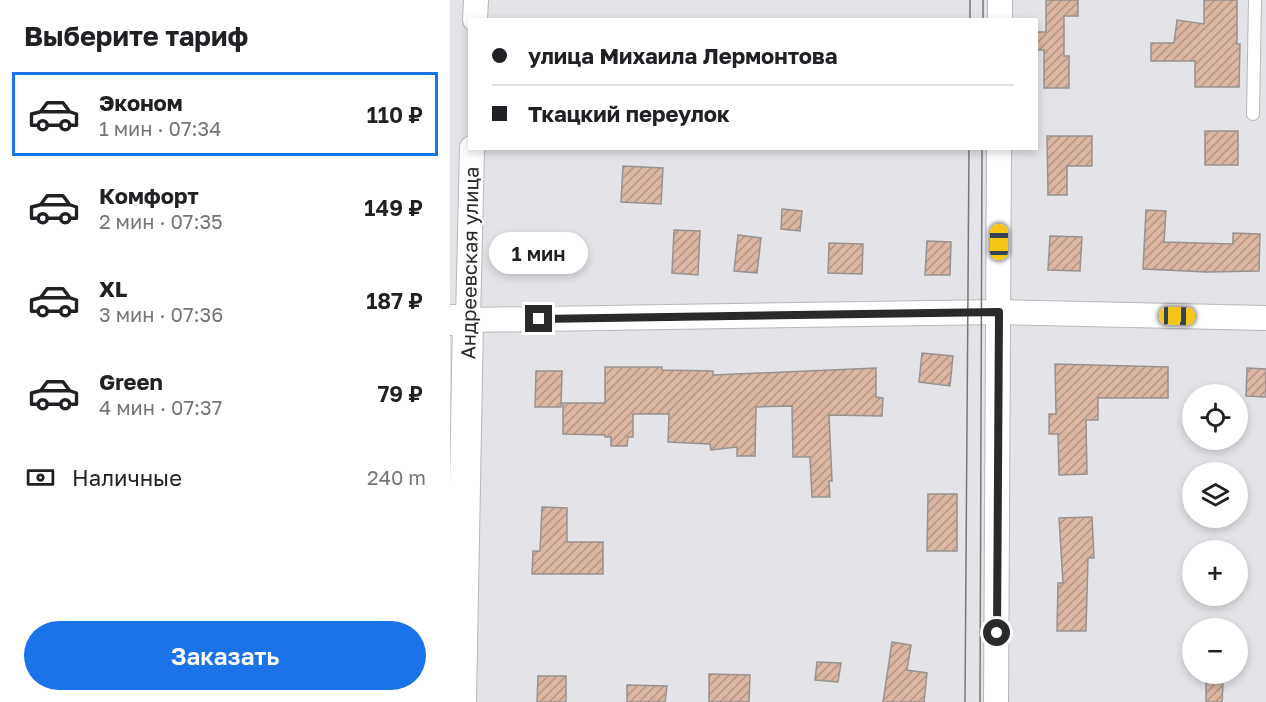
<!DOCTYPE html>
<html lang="ru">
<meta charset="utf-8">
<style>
body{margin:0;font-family:"Golos Text",sans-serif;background:#f6f6f6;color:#202124;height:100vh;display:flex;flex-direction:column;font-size:22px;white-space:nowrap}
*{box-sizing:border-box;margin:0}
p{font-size:20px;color:#757577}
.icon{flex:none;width:33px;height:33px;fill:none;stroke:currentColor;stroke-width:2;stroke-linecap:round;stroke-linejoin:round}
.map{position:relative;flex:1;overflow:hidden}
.sheet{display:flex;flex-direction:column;background:#fff;width:450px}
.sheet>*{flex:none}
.banner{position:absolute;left:18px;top:18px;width:570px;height:132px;border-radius:0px;box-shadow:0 3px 9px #0003;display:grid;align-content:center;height:132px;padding:0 24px;background:#fff}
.fabs{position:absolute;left:732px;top:384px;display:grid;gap:12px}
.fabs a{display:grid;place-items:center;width:66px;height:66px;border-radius:50%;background:#fff;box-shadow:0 3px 9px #0003;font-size:30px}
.end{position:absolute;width:27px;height:27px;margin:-14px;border:8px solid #2a2a2b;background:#fff;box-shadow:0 0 0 3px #fff}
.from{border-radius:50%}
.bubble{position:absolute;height:42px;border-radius:21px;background:#fff;box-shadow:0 3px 9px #0003;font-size:20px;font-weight:600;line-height:42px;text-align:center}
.car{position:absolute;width:18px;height:36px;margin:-18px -9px;border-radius:8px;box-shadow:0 0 4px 2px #0007;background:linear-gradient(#f5c518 24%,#345 0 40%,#f5c518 0 76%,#345 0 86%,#f5c518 0)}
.banner b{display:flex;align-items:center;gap:21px;height:57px;font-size:22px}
.banner b+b{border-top:2px solid #e0e0e0}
.banner i{width:15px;height:15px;background:#202124}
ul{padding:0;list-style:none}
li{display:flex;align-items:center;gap:18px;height:84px;margin:0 12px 9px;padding:0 12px;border:3px solid transparent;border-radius:0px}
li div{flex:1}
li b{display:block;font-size:22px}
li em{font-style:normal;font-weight:600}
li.on{border-color:#1a73e8}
li>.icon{width:54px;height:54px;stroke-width:1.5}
h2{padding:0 24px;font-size:27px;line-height:72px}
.pay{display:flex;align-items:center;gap:15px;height:66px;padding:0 24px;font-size:22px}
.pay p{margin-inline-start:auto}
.action{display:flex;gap:12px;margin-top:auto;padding:12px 24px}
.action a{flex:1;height:69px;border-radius:36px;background:#1a73e8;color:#fff;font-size:24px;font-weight:600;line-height:69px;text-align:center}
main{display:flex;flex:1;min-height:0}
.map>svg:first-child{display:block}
.building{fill:url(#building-hatch);stroke:#969391;stroke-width:1.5}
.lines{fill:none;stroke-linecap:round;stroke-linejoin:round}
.service-casing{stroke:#b7b8bb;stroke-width:14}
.minor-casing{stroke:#b7b8bb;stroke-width:26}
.tertiary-casing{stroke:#b7b8bb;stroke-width:32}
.service{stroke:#fff;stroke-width:12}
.minor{stroke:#fff;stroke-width:24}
.tertiary{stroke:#fff;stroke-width:30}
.tram{stroke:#777779;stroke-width:1.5}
.route{stroke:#2a2a2b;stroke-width:8}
.labels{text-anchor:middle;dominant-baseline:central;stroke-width:4.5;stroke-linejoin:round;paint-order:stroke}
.street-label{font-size:20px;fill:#2a2a2b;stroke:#fff}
</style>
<main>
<section class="sheet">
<h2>Выберите тариф</h2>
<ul>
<li class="on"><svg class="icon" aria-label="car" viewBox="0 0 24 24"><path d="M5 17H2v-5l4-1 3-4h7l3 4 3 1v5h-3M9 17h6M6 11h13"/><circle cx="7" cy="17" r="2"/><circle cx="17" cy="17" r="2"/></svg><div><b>Эконом</b><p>1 мин · 07:34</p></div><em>110 ₽</em></li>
<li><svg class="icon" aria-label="car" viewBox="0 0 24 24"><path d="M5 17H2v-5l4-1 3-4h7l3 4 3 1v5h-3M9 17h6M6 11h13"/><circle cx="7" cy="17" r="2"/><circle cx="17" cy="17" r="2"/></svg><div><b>Комфорт</b><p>2 мин · 07:35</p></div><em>149 ₽</em></li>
<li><svg class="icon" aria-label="car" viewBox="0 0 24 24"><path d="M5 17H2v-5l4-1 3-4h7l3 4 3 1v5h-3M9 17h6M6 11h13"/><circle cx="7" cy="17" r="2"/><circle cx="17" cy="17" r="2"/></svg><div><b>XL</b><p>3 мин · 07:36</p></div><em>187 ₽</em></li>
<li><svg class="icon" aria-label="car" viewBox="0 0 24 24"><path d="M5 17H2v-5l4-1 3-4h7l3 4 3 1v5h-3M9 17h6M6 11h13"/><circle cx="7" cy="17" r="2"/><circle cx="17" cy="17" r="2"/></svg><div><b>Green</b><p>4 мин · 07:37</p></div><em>79 ₽</em></li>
</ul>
<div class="pay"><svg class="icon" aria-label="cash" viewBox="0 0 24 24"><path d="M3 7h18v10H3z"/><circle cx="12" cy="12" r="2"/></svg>Наличные<p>240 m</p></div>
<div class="action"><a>Заказать</a></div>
</section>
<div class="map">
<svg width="816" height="702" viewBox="0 0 816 702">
<defs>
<pattern id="building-hatch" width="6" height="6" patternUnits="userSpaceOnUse" patternTransform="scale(1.5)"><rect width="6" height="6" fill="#dbb7a3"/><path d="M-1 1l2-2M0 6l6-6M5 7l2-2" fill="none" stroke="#b29585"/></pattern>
</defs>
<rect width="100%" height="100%" fill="#e4e4e8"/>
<!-- building -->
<g class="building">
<path d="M 596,0 L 628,0 L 628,16 L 614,16 L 614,56 L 619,56 L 619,88 L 594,88 L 594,50 L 586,50 L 586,32 L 596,32 Z"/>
<path d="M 754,0 L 787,0 L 787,44 L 790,44 L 789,87 L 745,87 L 745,61 L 701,61 L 701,43 L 724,43 L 727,20 L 754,24 Z"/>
<rect x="755" y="131" width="33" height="34"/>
<path d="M 597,136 L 642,136 L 642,166 L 617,166 L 617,195 L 598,195 Z"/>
<path d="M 173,166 L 213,168 L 211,204 L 171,202 Z"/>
<path d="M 332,209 L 352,211 L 350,231 L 331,229 Z"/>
<path d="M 696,210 L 716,211 L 714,242 L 783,244 L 783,233 L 810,234 L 809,271 L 757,272 L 693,269 Z"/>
<path d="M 224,230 L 250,231 L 248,275 L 222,273 Z"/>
<path d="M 78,234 L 103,235 L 103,271 L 77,271 Z"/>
<path d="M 288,235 L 311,238 L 307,273 L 284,271 Z"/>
<path d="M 600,236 L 632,237 L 630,271 L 598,270 Z"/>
<path d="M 477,241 L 501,242 L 500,275 L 475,275 Z"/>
<path d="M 379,243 L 413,244 L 412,274 L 378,273 Z"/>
<path d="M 472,353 L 503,356 L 500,386 L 469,382 Z"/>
<path d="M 605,364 L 718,367 L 718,398 L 648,398 L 648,420 L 636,420 L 637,474 L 609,475 L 608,434 L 599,434 L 599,414 L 606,414 Z"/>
<path d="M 155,367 L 212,367 L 212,370 L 263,371 L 263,375 L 426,368 L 426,397 L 433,398 L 432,416 L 379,415 L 382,481 L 379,481 L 380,497 L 362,497 L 360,457 L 343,457 L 342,406 L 306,407 L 305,456 L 287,456 L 287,447 L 261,450 L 260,444 L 218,442 L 219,414 L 183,414 L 183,437 L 178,437 L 177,446 L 161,446 L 161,437 L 155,437 L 155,435 L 113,434 L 113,403 L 155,403 Z"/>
<path d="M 797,368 L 816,369 L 816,397 L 796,396 Z"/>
<path d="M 86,371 L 112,371 L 111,407 L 85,407 Z"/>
<path d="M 478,494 L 507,494 L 507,551 L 477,551 Z"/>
<path d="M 92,507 L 117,508 L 117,542 L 153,542 L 153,574 L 82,574 L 83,551 L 90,551 Z"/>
<path d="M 642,517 L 644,558 L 638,558 L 636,631 L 607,631 L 608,583 L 613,583 L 609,518 Z"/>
<path d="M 442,642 L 461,645 L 457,670 L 477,673 L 474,702 L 433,702 Z"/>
<path d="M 367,662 L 391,663 L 388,682 L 365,680 Z"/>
<path d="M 259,674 L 300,675 L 299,702 L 259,702 Z"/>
<path d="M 88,676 L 116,676 L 116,702 L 87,702 Z"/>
<path d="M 756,683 L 773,684 L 772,702 L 756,702 Z"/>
<path d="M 177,685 L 217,686 L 215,702 L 177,702 Z"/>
</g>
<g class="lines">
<!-- service casing -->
<g class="service-casing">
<path id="service" d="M 803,114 L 805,0"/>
</g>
<!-- minor casing -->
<g class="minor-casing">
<g id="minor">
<path d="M 25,20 L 26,0"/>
<path d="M 550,20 L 550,0"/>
<path d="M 22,148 L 18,320 L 549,312 L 816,318"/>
<path d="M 546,702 L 549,148"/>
</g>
</g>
<!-- tertiary casing -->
<g class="tertiary-casing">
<path id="tertiary" d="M 0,320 L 18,320 L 11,702"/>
</g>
<!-- service -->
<use href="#service" class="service"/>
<!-- minor -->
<use href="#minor" class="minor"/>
<!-- tertiary -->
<use href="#tertiary" class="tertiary"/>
<!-- tram -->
<g class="tram">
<path d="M 520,20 L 520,0"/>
<path d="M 533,20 L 533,0"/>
<path d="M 515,702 L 519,148"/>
<path d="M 530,702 L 532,148"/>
</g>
</g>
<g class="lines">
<!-- route -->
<path class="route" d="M 89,319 L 549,312 L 547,633"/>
</g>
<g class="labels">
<!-- street labels -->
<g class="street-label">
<text transform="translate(19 263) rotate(-89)">Андреевская улица</text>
</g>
</g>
</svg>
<div class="fabs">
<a><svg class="icon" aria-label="locate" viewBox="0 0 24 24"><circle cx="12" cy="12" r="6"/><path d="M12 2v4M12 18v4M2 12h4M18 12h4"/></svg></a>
<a><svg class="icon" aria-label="layers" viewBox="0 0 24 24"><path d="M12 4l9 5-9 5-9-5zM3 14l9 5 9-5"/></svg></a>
<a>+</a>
<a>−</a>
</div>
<i class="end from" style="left:547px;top:633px"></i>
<i class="end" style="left:89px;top:319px"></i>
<div class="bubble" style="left:39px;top:232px;width:99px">1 мин</div>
<i class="car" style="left:549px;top:242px;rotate:0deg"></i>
<i class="car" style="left:727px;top:316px;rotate:91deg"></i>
<div class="banner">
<b><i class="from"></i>улица Михаила Лермонтова</b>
<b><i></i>Ткацкий переулок</b>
</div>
</div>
</main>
